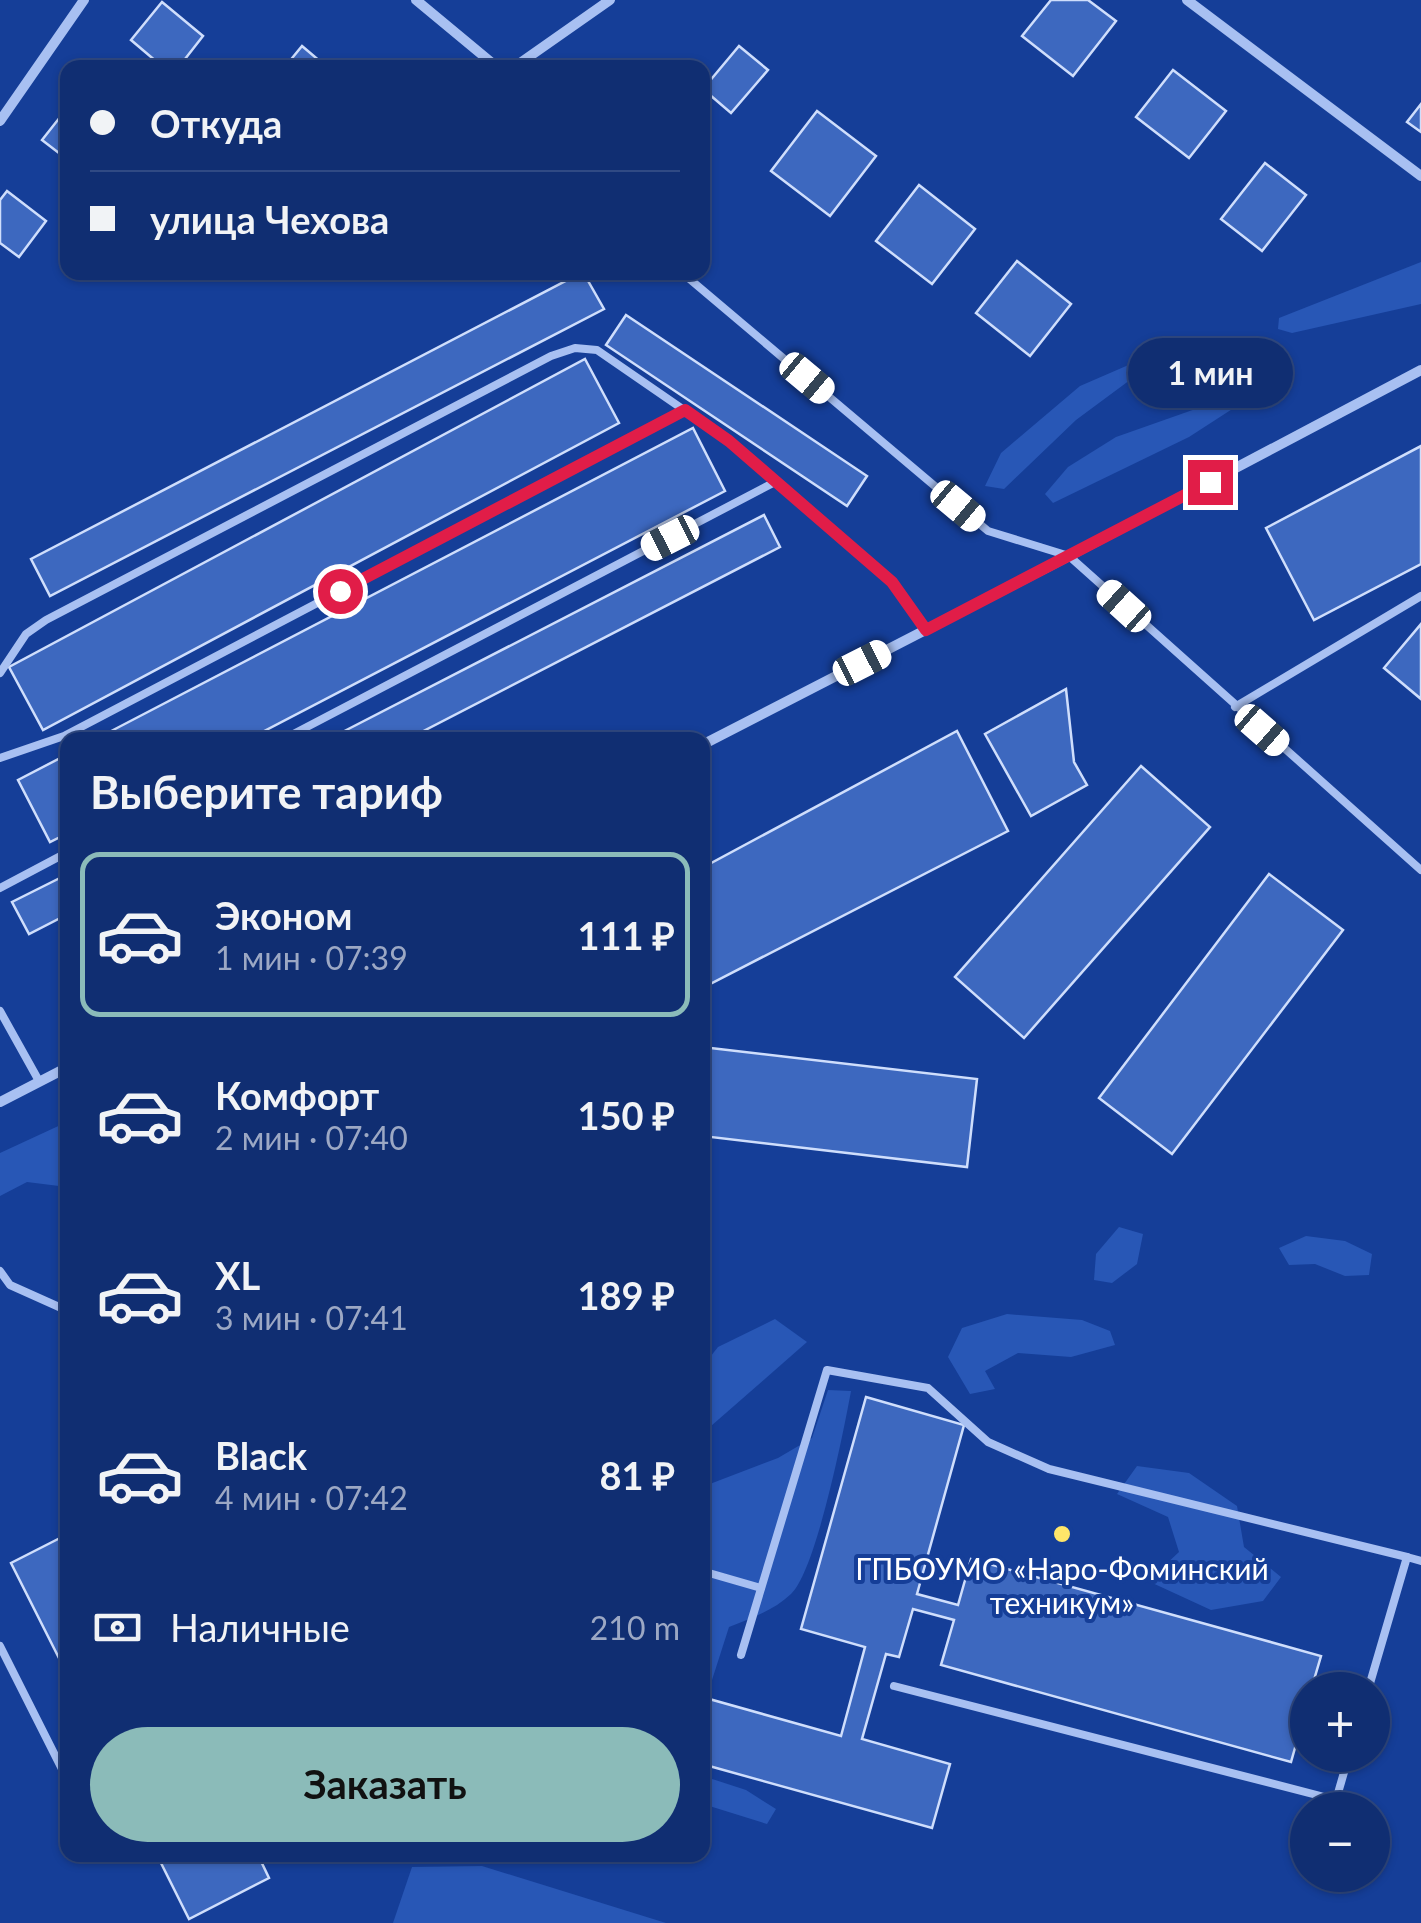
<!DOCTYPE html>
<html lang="ru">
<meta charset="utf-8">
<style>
body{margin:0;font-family:Lato,sans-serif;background:#1e3a7a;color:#f1f3f6;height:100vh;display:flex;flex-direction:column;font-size:38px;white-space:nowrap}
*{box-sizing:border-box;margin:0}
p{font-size:32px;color:#9ca8c4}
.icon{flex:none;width:55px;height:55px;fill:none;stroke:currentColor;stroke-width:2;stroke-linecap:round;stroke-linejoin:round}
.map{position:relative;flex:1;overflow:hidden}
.details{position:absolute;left:60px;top:732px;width:650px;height:1130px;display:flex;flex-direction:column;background:#102e72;border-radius:20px;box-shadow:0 2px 8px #0004,0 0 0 2px #304a84}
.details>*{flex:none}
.hud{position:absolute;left:60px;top:60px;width:650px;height:220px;border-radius:20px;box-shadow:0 2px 8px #0004,0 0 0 2px #304a84;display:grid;align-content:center;height:220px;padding:0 30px;background:#102e72}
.tools{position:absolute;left:1290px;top:1672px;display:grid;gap:20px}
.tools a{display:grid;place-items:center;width:100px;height:100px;border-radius:50%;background:#102e72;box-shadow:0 2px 8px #0004,0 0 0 2px #304a84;font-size:50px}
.end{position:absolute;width:45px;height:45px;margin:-22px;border:12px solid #e11d48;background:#fff;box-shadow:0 0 0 5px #fff}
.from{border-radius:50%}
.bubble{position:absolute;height:70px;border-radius:35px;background:#102e72;box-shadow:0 2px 8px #0004,0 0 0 2px #304a84;font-size:32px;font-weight:700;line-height:70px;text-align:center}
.car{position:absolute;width:30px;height:60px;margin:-30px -15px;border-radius:12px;box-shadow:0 0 8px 2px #0007;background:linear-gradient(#fff 24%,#345 0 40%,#fff 0 76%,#345 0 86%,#fff 0)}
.hud b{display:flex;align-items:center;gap:35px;height:95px;font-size:38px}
.hud b+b{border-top:2px solid #304a84}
.hud i{width:25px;height:25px;background:#f1f3f6}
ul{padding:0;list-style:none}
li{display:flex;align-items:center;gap:30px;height:165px;margin:0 20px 15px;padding:0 10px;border:5px solid transparent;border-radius:20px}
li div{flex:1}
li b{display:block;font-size:38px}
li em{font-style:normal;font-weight:700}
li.on{border-color:#8bbbb9}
li>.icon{width:90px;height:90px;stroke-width:1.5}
h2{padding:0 30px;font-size:45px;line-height:120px}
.pay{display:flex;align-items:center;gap:25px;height:110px;padding:0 30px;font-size:38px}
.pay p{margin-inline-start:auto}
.primary-button{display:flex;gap:20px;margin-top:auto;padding:20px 30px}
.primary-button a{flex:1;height:115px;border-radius:60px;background:#8bbbb9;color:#111;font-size:40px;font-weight:700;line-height:115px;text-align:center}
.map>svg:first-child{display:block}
.green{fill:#2857b6}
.building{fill:#3d68bf;stroke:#cfdefc;stroke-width:2.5}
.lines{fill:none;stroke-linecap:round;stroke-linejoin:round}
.service{stroke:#a8c0f2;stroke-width:8}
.minor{stroke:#a8c0f2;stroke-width:10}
.route{stroke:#e11d48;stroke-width:12}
.poi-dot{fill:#ffe669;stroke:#153e98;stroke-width:4}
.labels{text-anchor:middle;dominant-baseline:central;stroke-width:8;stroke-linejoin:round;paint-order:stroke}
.poi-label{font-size:30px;fill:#fff;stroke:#153e98}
</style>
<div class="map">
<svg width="1421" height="1923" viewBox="0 0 1421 1923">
<rect width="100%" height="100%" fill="#153e98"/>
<!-- green -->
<g class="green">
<path d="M 1421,262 L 1421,304 L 1292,333 L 1278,329 L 1279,318 Z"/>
<path d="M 1140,360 L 1130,380 L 1076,420 L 1004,489 L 985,486 L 1001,453 L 1080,386 Z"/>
<path d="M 1238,394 L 1240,404 L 1189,437 L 1053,503 L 1045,494 L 1068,467 L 1116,437 Z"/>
<path d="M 67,1122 L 67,1187 L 27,1182 L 0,1196 L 0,1153 Z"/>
<path d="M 1119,1227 L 1143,1234 L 1137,1264 L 1112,1283 L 1094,1280 L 1096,1254 Z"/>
<path d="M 1306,1236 L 1345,1241 L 1372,1254 L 1369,1275 L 1345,1276 L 1315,1264 L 1289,1265 L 1279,1248 Z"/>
<path d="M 1007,1314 L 1082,1320 L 1110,1331 L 1115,1345 L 1071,1357 L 1018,1353 L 985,1371 L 995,1389 L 970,1394 L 948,1357 L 962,1328 Z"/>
<path d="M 775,1319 L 807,1342 L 703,1433 L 703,1366 L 718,1347 Z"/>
<path d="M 828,1390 L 851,1391 C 844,1430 816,1571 791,1594 C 773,1611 751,1618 729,1627 L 712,1680 L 703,1682 L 702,1487 L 778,1458 L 812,1438 Z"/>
<path d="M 1137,1466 L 1189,1473 L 1237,1506 L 1244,1547 L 1281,1577 L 1263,1601 L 1211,1610 L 1148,1581 L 1179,1552 L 1168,1517 L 1117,1494 Z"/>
<path d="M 703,1776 L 746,1790 L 776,1809 L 767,1824 L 703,1804 Z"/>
<path d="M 482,1866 L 666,1923 L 393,1923 L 412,1867 Z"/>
</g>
<!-- building -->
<g class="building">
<path d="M 1051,0 L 1088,0 L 1116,21 L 1073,76 L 1022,36 Z"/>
<path d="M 162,2 L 203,36 L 178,68 L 164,68 L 131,40 Z"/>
<path d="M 302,46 L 328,68 L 284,68 Z"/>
<path d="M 739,46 L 768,70 L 731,113 L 703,89 Z"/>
<path d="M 1173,70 L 1226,111 L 1189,158 L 1136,117 Z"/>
<path d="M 1421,104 L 1421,132 L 1407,122 Z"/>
<path d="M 68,107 L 68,160 L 42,140 Z"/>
<path d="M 817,111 L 876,156 L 830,216 L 771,171 Z"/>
<path d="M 1265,163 L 1306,195 L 1262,251 L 1221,219 Z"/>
<path d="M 919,185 L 975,229 L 932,284 L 876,241 Z"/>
<path d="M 7,191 L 46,221 L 19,257 L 0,243 L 0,200 Z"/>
<path d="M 1017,261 L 1071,304 L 1030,356 L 976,313 Z"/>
<path d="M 583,272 L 604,309 L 50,596 L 31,559 Z"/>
<path d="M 626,315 L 867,476 L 847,506 L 606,345 Z"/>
<path d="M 585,359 L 619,423 L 43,730 L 9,667 Z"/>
<path d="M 693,428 L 725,491 L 247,740 L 94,740 Z"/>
<path d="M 1421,446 L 1421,564 L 1314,620 L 1266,528 Z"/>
<path d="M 764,515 L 780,547 L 406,740 L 327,740 Z"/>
<path d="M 1421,624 L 1421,699 L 1384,668 Z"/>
<path d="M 1066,689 L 1074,762 L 1087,785 L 1031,816 L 985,734 Z"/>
<path d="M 957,731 L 1008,831 L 710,984 L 702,970 L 702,868 Z"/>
<path d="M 68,754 L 68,833 L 50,842 L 18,780 Z"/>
<path d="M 1141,766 L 1210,827 L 1024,1038 L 955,977 Z"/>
<path d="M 68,874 L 68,914 L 29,934 L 12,902 Z"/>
<path d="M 1269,874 L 1343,930 L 1172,1154 L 1099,1098 Z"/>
<path d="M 702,1047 L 977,1079 L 967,1167 L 702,1136 Z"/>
<path d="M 866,1397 L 964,1425 L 917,1594 L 958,1605 L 971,1559 L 1321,1656 L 1311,1690 L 1308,1690 L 1308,1702 L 1291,1762 L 941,1665 L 954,1620 L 913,1609 L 899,1657 L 886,1654 L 862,1739 L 950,1764 L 932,1828 L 702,1764 L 702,1697 L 841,1736 L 865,1647 L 801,1629 Z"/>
<path d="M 68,1534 L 68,1676 L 11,1563 Z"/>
<path d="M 157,1855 L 258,1855 L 269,1878 L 189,1919 Z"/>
</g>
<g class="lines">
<!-- service -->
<g class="service">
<path d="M 686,276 L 988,531 L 1069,556 L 1421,870"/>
<path d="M 0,673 L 26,634 L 46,620 L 551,356 L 575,348 L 597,350 L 729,441 L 892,582 L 926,630"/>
<path d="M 1235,707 L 1421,596"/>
<path d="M 282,740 L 775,482"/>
<path d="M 0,758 L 64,736 L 685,410"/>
<path d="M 0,888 L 68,852"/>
<path d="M 0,1011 L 39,1081"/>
<path d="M 0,1271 L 10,1285 L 68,1311"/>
<path d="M 702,1571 L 761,1588"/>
<path d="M 0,1646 L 68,1781"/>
<path d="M 741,1655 L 827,1370 L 928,1388 L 988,1442 L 1049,1469 L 1407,1557"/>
<path d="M 894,1686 L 1336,1800 L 1349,1755"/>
<path d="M 1368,1690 L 1407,1557 L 1421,1561"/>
</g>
<!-- minor -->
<g class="minor">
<path d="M 416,0 L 498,68"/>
<path d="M 1187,0 L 1421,176"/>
<path d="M 513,68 L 610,0"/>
<path d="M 0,121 L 84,0"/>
<path d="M 702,745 L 1069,556 L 1421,370"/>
<path d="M 0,1102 L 68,1067"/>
</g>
</g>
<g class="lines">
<!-- route -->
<path class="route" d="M 340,591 L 685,410 L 729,441 L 892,582 L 926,630 L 1210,482"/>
</g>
<!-- markers -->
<circle class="poi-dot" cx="1062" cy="1534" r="10"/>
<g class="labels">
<!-- poi labels -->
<g class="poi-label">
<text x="1062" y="1568">ГПБОУМО «Наро-Фоминский<tspan x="1062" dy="34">техникум»</tspan></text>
</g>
</g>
</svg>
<div class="tools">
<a>+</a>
<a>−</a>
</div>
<i class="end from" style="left:340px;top:591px"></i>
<i class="end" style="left:1210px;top:482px"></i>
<div class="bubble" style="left:1128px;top:338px;width:165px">1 мин</div>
<i class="car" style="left:807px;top:378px;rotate:130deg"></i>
<i class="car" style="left:958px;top:506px;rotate:130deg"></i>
<i class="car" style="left:670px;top:538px;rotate:243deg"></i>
<i class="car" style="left:1124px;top:606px;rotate:312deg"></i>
<i class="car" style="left:862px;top:663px;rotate:63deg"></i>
<i class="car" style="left:1262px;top:730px;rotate:131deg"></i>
<div class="hud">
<b><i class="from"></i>Откуда</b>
<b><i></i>улица Чехова</b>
</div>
<section class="details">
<h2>Выберите тариф</h2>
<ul>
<li class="on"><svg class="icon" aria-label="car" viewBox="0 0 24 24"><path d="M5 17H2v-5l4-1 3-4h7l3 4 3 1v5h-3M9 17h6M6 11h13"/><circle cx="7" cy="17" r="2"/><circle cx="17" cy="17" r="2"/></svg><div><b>Эконом</b><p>1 мин · 07:39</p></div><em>111 ₽</em></li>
<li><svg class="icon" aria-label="car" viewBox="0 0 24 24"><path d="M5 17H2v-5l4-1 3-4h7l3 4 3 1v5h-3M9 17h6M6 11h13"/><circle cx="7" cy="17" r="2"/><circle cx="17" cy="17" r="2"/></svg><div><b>Комфорт</b><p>2 мин · 07:40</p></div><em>150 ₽</em></li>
<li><svg class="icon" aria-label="car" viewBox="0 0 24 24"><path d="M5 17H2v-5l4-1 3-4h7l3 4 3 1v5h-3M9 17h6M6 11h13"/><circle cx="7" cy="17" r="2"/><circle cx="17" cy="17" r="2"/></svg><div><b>XL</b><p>3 мин · 07:41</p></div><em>189 ₽</em></li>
<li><svg class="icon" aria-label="car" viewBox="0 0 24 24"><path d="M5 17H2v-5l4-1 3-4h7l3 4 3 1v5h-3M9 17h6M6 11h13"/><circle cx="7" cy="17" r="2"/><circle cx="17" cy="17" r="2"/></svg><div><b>Black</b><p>4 мин · 07:42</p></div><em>81 ₽</em></li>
</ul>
<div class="pay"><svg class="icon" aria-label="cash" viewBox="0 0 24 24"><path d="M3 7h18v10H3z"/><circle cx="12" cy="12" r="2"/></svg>Наличные<p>210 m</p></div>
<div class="primary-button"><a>Заказать</a></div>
</section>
</div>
